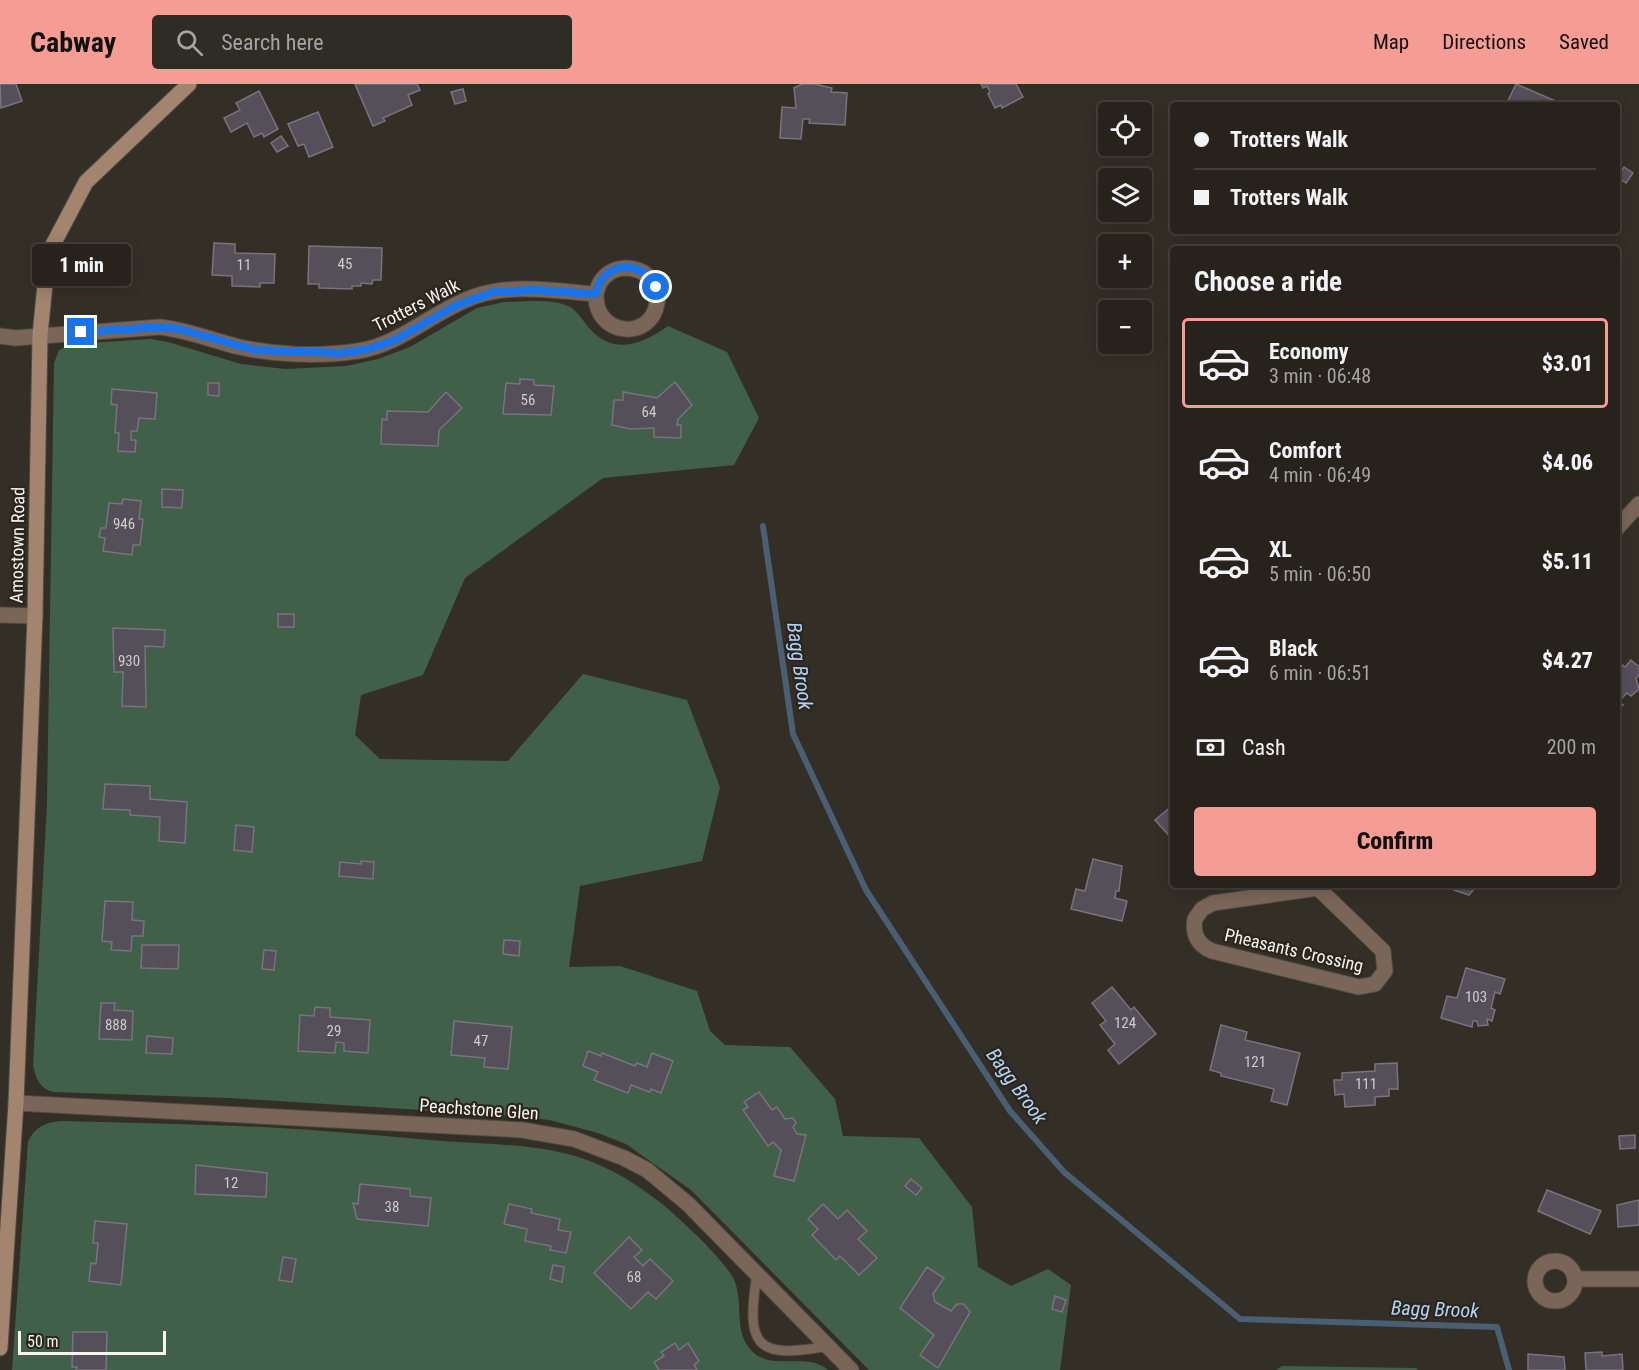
<!DOCTYPE html>
<meta charset="utf-8">
<style>
body{margin:0;font-family:"Roboto Condensed",sans-serif;background:#2f2b25;color:#f1f3f6;height:100vh;display:flex;flex-direction:column;font-size:22px;white-space:nowrap}
*{box-sizing:border-box;margin:0}
p{font-size:20px;color:#a4a4a3}
.icon{flex:none;width:33px;height:33px;fill:none;stroke:currentColor;stroke-width:2;stroke-linecap:round;stroke-linejoin:round}
.map{position:relative;flex:1;overflow:hidden}
.sheet{position:absolute;left:1170px;top:162px;width:450px;height:642px;display:flex;flex-direction:column;background:#27231c;border-radius:6px;box-shadow:0 3px 15px #0003,0 0 0 2px #43403b}
.sheet>*{flex:none}
.guide{position:absolute;left:1170px;top:18px;width:450px;height:132px;border-radius:6px;box-shadow:0 3px 15px #0003,0 0 0 2px #43403b;display:grid;align-content:center;height:132px;padding:0 24px;background:#27231c}
.controls{position:absolute;left:1098px;top:18px;display:grid;gap:12px}
.controls a{display:grid;place-items:center;width:54px;height:54px;border-radius:6px;background:#27231c;box-shadow:0 3px 15px #0003,0 0 0 2px #43403b;font-size:30px}
.scale{position:absolute;left:18px;bottom:15px;width:148px;box-sizing:border-box;padding-left:6px;border:3px solid #f7f4ee;border-top:0;font-size:16px;line-height:21px;white-space:nowrap;color:#f7f4ee;-webkit-text-stroke:4px #2a251d;paint-order:stroke}
.end{position:absolute;width:27px;height:27px;margin:-14px;border:8px solid #1a73e8;background:#fff;box-shadow:0 0 0 3px #fff}
.from{border-radius:50%}
.bubble{position:absolute;height:42px;border-radius:6px;background:#27231c;box-shadow:0 3px 15px #0003,0 0 0 2px #43403b;font-size:20px;font-weight:800;line-height:42px;text-align:center}
.guide b{display:flex;align-items:center;gap:21px;height:57px;font-size:22px}
.guide b+b{border-top:2px solid #43403b}
.guide i{width:15px;height:15px;background:#f1f3f6}
ul{padding:0;list-style:none}
li{display:flex;align-items:center;gap:18px;height:90px;margin:0 12px 9px;padding:0 12px;border:3px solid transparent;border-radius:6px}
li div{flex:1}
li b{display:block;font-size:22px}
li em{font-style:normal;font-weight:800}
li.selected{border-color:#f59c94}
li>.icon{width:54px;height:54px;stroke-width:1.5}
h2{padding:0 24px;font-size:27px;line-height:72px}
.pay{display:flex;align-items:center;gap:15px;height:66px;padding:0 24px;font-size:22px}
.pay p{margin-inline-start:auto}
.action{display:flex;gap:12px;margin-top:auto;padding:12px 24px}
.action a{flex:1;height:69px;border-radius:6px;background:#f59c94;color:#111;font-size:24px;font-weight:800;line-height:69px;text-align:center}
header{display:flex;align-items:center;gap:36px;box-sizing:border-box;height:84px;padding:0 30px;background:#f59c94;color:#111}
header strong{font-size:28px}
nav{display:flex;gap:33px;margin-inline-start:auto;font-size:21px}
.search{width:420px;height:54px;background:#2f2b25;display:flex;align-items:center;gap:15px;box-sizing:border-box;padding:0 21px;border-radius:6px;color:#a4a4a3;font-size:22px}
.map>svg:first-child{display:block}
.green{fill:#41604a}
.lines{fill:none;stroke-linecap:round;stroke-linejoin:round}
.stream{stroke:#4a5f74;stroke-width:6}
.building{fill:#554f59;stroke:#79737d;stroke-width:1.5}
.lane-casing{stroke:#4f4b42;stroke-width:11}
.street-casing{stroke:#4f4b42;stroke-width:17}
.secondary-casing{stroke:#4f4b42;stroke-width:17}
.lane{stroke:#7a6659;stroke-width:9}
.street{stroke:#7a6659;stroke-width:15}
.secondary{stroke:#a3846f;stroke-width:15}
.route{stroke:#1a73e8;stroke-width:8}
.labels{text-anchor:middle;dominant-baseline:central;stroke-width:4.5;stroke-linejoin:round;paint-order:stroke}
.number-label{font-size:15px;fill:#cecbc9}
.street-label{font-size:18px;fill:#f7f4ee;stroke:#2a251d}
.water-label{font-size:20px;font-style:italic;fill:#b4d3f8;stroke:#2a251d}
</style>
<header>
<strong>Cabway</strong>
<div class="search"><svg class="icon" aria-label="search" viewBox="0 0 24 24"><circle cx="10" cy="10" r="6"/><path d="M15 15l6 6"/></svg>Search here</div>
<nav><a>Map</a><a>Directions</a><a>Saved</a></nav>
</header>
<div class="map">
<svg width="1639" height="1286" viewBox="0 0 1639 1286">
<rect width="100%" height="100%" fill="#342f26"/>
<!-- green -->
<g class="green">
<path d="M 504,218 C 523,218 550,214 568,222 C 577,226 584,238 590,245 C 614,272 643,260 668,242 L 727,268 L 759,334 L 734,381 L 603,394 L 465,494 L 423,591 L 361,611 L 355,651 L 380,675 L 508,677 L 583,590 L 687,616 L 720,703 L 702,777 L 580,802 L 569,883 L 620,882 L 697,907 L 710,947 L 725,961 L 790,963 L 835,1015 L 843,1052 L 919,1054 L 972,1123 L 978,1183 L 1011,1202 L 1048,1185 L 1071,1201 L 1060,1286 L 869,1286 L 691,1106 L 626,1060 L 598,1049 L 550,1036 L 501,1031 L 229,1014 L 53,1008 C 39,1004 36,994 33,981 L 47,719 L 54,279 L 59,266 L 73,260 L 151,255 L 168,258 L 241,280 L 285,285 L 346,282 L 378,275 L 410,263 L 477,224 Z"/>
<path d="M 63,1037 C 130,1039 196,1040 263,1043 C 318,1046 374,1051 430,1056 C 482,1061 537,1058 587,1076 C 613,1085 639,1102 661,1119 C 677,1132 729,1180 735,1198 C 744,1223 732,1250 755,1270 C 776,1286 808,1268 828,1286 L 12,1286 L 28,1058 C 35,1042 47,1038 63,1037 Z"/>
<path d="M 1282,1282 L 1416,1284 L 1418,1286 L 1276,1286 Z"/>
</g>
<g class="lines">
<!-- stream -->
<path class="stream" d="M 763,442 L 793,650 L 866,806 L 1010,1027 L 1064,1088 L 1240,1235 L 1497,1243 L 1509,1286"/>
</g>
<!-- building -->
<g class="building">
<path d="M 0,0 L 16,0 L 22,17 L 1,24 Z"/>
<path d="M 355,0 L 417,0 L 420,6 L 408,11 L 412,21 L 383,34 L 385,37 L 373,42 Z"/>
<path d="M 802,0 L 815,0 L 832,4 L 831,8 L 847,9 L 845,41 L 809,39 L 810,35 L 803,35 L 801,55 L 780,54 L 782,23 L 796,24 L 794,4 Z"/>
<path d="M 981,0 L 1016,0 L 1023,13 L 1002,24 L 1001,21 L 995,24 L 988,10 L 990,8 L 987,2 L 983,4 Z"/>
<path d="M 1516,0 L 1558,18 L 1556,21 L 1506,21 Z"/>
<path d="M 463,5 L 466,17 L 455,20 L 451,8 Z"/>
<path d="M 259,7 L 278,45 L 264,53 L 262,49 L 254,53 L 247,39 L 231,48 L 224,34 L 240,26 L 236,19 Z"/>
<path d="M 318,28 L 333,63 L 309,73 L 304,60 L 298,62 L 288,40 Z"/>
<path d="M 281,52 L 288,62 L 277,68 L 271,59 Z"/>
<path d="M 1624,83 L 1633,89 L 1626,99 L 1617,93 Z"/>
<path d="M 214,159 L 235,160 L 235,169 L 275,170 L 274,199 L 260,199 L 260,203 L 232,202 L 232,192 L 212,191 Z"/>
<path d="M 309,162 L 382,164 L 381,196 L 373,196 L 372,200 L 361,199 L 361,202 L 352,202 L 352,205 L 319,204 L 319,200 L 308,200 Z"/>
<path d="M 520,295 L 534,296 L 534,301 L 554,302 L 551,331 L 503,330 L 506,299 L 520,300 Z"/>
<path d="M 675,298 L 692,321 L 678,335 L 677,341 L 681,341 L 681,354 L 654,353 L 654,344 L 631,345 L 612,341 L 614,316 L 623,316 L 623,308 L 657,314 Z"/>
<path d="M 208,299 L 219,299 L 219,312 L 208,311 Z"/>
<path d="M 112,305 L 157,309 L 155,335 L 139,334 L 137,347 L 131,347 L 131,356 L 136,356 L 135,368 L 118,367 L 119,349 L 115,349 L 117,321 L 111,320 Z"/>
<path d="M 446,308 L 462,324 L 439,346 L 438,362 L 381,360 L 382,335 L 387,336 L 387,327 L 428,328 Z"/>
<path d="M 162,405 L 183,406 L 182,424 L 162,423 Z"/>
<path d="M 123,415 L 141,417 L 139,435 L 143,435 L 140,461 L 133,461 L 132,471 L 103,467 L 105,454 L 99,453 L 101,444 L 106,444 L 109,419 L 122,420 Z"/>
<rect x="278" y="530" width="16" height="13"/>
<path d="M 113,544 L 165,546 L 164,563 L 145,562 L 146,623 L 122,622 L 123,588 L 114,588 Z"/>
<path d="M 1631,576 L 1639,583 L 1639,591 L 1636,594 L 1639,605 L 1631,612 L 1627,609 L 1619,617 L 1623,621 L 1617,626 L 1617,583 L 1620,579 L 1625,583 Z"/>
<path d="M 105,700 L 150,702 L 150,715 L 187,718 L 185,759 L 159,757 L 160,733 L 130,731 L 130,726 L 103,725 Z"/>
<path d="M 1173,721 L 1173,756 L 1155,736 Z"/>
<path d="M 236,741 L 254,743 L 252,768 L 234,766 Z"/>
<path d="M 1093,775 L 1122,782 L 1119,807 L 1116,807 L 1115,814 L 1127,817 L 1122,837 L 1071,825 L 1076,805 L 1085,807 Z"/>
<path d="M 361,777 L 374,778 L 373,795 L 339,792 L 340,778 L 361,780 Z"/>
<path d="M 1477,801 L 1469,811 L 1442,802 L 1442,801 Z"/>
<path d="M 105,817 L 133,818 L 132,836 L 144,837 L 143,852 L 132,852 L 131,867 L 111,866 L 112,858 L 102,857 Z"/>
<path d="M 504,856 L 520,857 L 519,872 L 503,870 Z"/>
<path d="M 142,861 L 179,861 L 178,885 L 141,884 Z"/>
<path d="M 264,866 L 276,867 L 274,886 L 262,885 Z"/>
<path d="M 1466,884 L 1505,895 L 1500,910 L 1495,908 L 1491,924 L 1495,926 L 1492,937 L 1487,935 L 1488,941 L 1478,942 L 1477,937 L 1473,937 L 1472,943 L 1441,934 L 1447,912 L 1457,914 Z"/>
<path d="M 1112,903 L 1131,926 L 1134,923 L 1156,950 L 1119,980 L 1108,966 L 1115,960 L 1100,941 L 1106,937 L 1092,919 Z"/>
<path d="M 101,919 L 115,919 L 114,926 L 133,927 L 132,956 L 99,955 Z"/>
<path d="M 315,923 L 330,924 L 330,933 L 370,936 L 368,969 L 344,967 L 344,959 L 336,958 L 335,969 L 298,967 L 300,931 L 314,932 Z"/>
<path d="M 454,937 L 512,943 L 508,985 L 484,983 L 485,974 L 451,971 Z"/>
<path d="M 1221,941 L 1247,948 L 1245,956 L 1300,969 L 1287,1021 L 1271,1017 L 1274,1005 L 1221,992 L 1221,989 L 1210,986 Z"/>
<path d="M 147,952 L 173,954 L 172,970 L 146,969 Z"/>
<path d="M 588,967 L 601,972 L 602,969 L 635,982 L 637,979 L 647,983 L 652,969 L 673,977 L 661,1009 L 651,1005 L 650,1008 L 631,1001 L 628,1009 L 594,996 L 598,988 L 583,982 Z"/>
<path d="M 1397,979 L 1398,1005 L 1389,1005 L 1389,1012 L 1375,1013 L 1375,1021 L 1345,1023 L 1344,1010 L 1335,1011 L 1334,996 L 1342,996 L 1342,989 L 1375,987 L 1375,980 Z"/>
<path d="M 759,1008 L 772,1026 L 777,1023 L 785,1035 L 793,1034 L 796,1039 L 793,1043 L 797,1050 L 806,1051 L 794,1097 L 774,1092 L 781,1066 L 773,1058 L 768,1062 L 743,1026 L 748,1023 L 744,1018 Z"/>
<path d="M 1635,1051 L 1635,1064 L 1620,1065 L 1619,1052 Z"/>
<path d="M 196,1081 L 267,1089 L 266,1113 L 195,1110 Z"/>
<path d="M 911,1095 L 922,1104 L 916,1111 L 905,1102 Z"/>
<path d="M 360,1100 L 410,1105 L 410,1112 L 431,1114 L 428,1142 L 357,1135 L 353,1119 L 358,1120 Z"/>
<path d="M 1547,1106 L 1601,1127 L 1590,1150 L 1538,1127 Z"/>
<path d="M 1639,1116 L 1639,1141 L 1618,1143 L 1617,1121 Z"/>
<path d="M 509,1120 L 532,1125 L 531,1129 L 560,1135 L 558,1146 L 571,1148 L 566,1169 L 550,1166 L 551,1162 L 525,1157 L 527,1145 L 504,1140 Z"/>
<path d="M 823,1120 L 838,1135 L 847,1126 L 867,1147 L 858,1155 L 877,1174 L 859,1191 L 840,1172 L 836,1176 L 812,1151 L 818,1145 L 808,1135 Z"/>
<path d="M 95,1137 L 127,1140 L 121,1201 L 89,1197 L 91,1179 L 96,1180 L 98,1159 L 93,1159 Z"/>
<path d="M 629,1153 L 642,1166 L 634,1173 L 643,1182 L 650,1175 L 673,1197 L 656,1215 L 648,1208 L 631,1225 L 594,1189 Z"/>
<path d="M 283,1173 L 296,1175 L 292,1198 L 279,1196 Z"/>
<path d="M 553,1181 L 564,1183 L 562,1198 L 550,1195 Z"/>
<path d="M 927,1183 L 944,1194 L 933,1210 L 935,1218 L 951,1227 L 957,1220 L 964,1220 L 970,1228 L 938,1284 L 920,1271 L 934,1251 L 900,1224 Z"/>
<path d="M 1055,1212 L 1066,1216 L 1062,1228 L 1052,1225 Z"/>
<path d="M 73,1248 L 107,1248 L 106,1286 L 76,1286 L 77,1283 L 72,1283 Z"/>
<path d="M 675,1259 L 679,1266 L 688,1259 L 699,1277 L 694,1281 L 697,1286 L 659,1286 L 654,1278 L 664,1272 L 661,1268 Z"/>
<path d="M 1602,1268 L 1602,1272 L 1622,1270 L 1623,1286 L 1586,1286 L 1585,1269 Z"/>
<path d="M 1528,1270 L 1564,1273 L 1565,1286 L 1528,1286 Z"/>
</g>
<g class="lines">
<!-- lane casing -->
<g class="lane-casing">
<path id="lane" d="M 757,1190 C 746,1261 754,1276 828,1262"/>
</g>
<!-- street casing -->
<g class="street-casing">
<g id="street">
<path d="M 0,252 L 15,254 L 160,243 C 186,246 209,255 235,262 C 273,271 318,273 358,267 C 402,260 432,228 473,213 C 511,199 556,207 596,210 C 594,252 651,258 657,219 C 663,179 603,170 596,210"/>
<path d="M 1617,444 L 1639,420"/>
<path d="M 0,531 L 35,532"/>
<path d="M 1318,804 L 1383,867 L 1385,887 L 1375,900 L 1359,903 L 1212,867 C 1198,861 1192,850 1195,835 L 1202,825 L 1213,819 Z"/>
<path d="M 16,1019 L 522,1046 L 574,1055 L 624,1074 L 647,1086 L 688,1120 L 851,1286"/>
<circle cx="1555" cy="1197" r="20"/>
<path d="M 1575,1195 L 1639,1195"/>
</g>
</g>
<!-- secondary casing -->
<g class="secondary-casing">
<path id="secondary" d="M 0,1264 L 16,1019 L 35,532 L 40,251 L 48,170 L 86,98 L 189,0"/>
</g>
<!-- lane -->
<use href="#lane" class="lane"/>
<!-- street -->
<use href="#street" class="street"/>
<!-- secondary -->
<use href="#secondary" class="secondary"/>
</g>
<g class="lines">
<!-- route -->
<path class="route" d="M 81,248 L 160,243 L 179,245 L 255,266 L 342,269 L 369,265 L 395,256 L 455,222 L 493,208 L 534,206 L 596,210 C 601,178 642,174 656,203"/>
</g>
<g class="labels">
<!-- number labels -->
<g class="number-label">
<text x="345" y="180">45</text>
<text x="244" y="181">11</text>
<text x="528" y="316">56</text>
<text x="649" y="328">64</text>
<text x="124" y="440">946</text>
<text x="129" y="577">930</text>
<text x="1476" y="913">103</text>
<text x="1125" y="939">124</text>
<text x="116" y="941">888</text>
<text x="334" y="947">29</text>
<text x="481" y="957">47</text>
<text x="1255" y="978">121</text>
<text x="1366" y="1000">111</text>
<text x="231" y="1099">12</text>
<text x="392" y="1123">38</text>
<text x="634" y="1193">68</text>
</g>
<!-- street labels -->
<g class="street-label">
<text transform="translate(416 221) rotate(-27)">Trotters Walk</text>
<text transform="translate(17 461) rotate(-89)">Amostown Road</text>
<text transform="translate(1294 866) rotate(13)">Pheasants Crossing</text>
<text transform="translate(479 1025) rotate(4)">Peachstone Glen</text>
</g>
<!-- water labels -->
<g class="water-label">
<text transform="translate(800 582) rotate(82)">Bagg Brook</text>
<text transform="translate(1017 1002) rotate(54)">Bagg Brook</text>
<text transform="translate(1435 1225) rotate(2)">Bagg Brook</text>
</g>
</g>
</svg>
<div class="controls">
<a><svg class="icon" aria-label="locate" viewBox="0 0 24 24"><circle cx="12" cy="12" r="6"/><path d="M12 2v4M12 18v4M2 12h4M18 12h4"/></svg></a>
<a><svg class="icon" aria-label="layers" viewBox="0 0 24 24"><path d="M12 4l9 5-9 5-9-5zM3 14l9 5 9-5"/></svg></a>
<a>+</a>
<a>−</a>
</div>
<div class="scale">50 m</div>
<i class="end from" style="left:656px;top:203px"></i>
<i class="end" style="left:81px;top:248px"></i>
<div class="bubble" style="left:32px;top:160px;width:99px">1 min</div>
<div class="guide">
<b><i class="from"></i>Trotters Walk</b>
<b><i></i>Trotters Walk</b>
</div>
<section class="sheet">
<h2>Choose a ride</h2>
<ul>
<li class="selected"><svg class="icon" aria-label="car" viewBox="0 0 24 24"><path d="M5 17H2v-5l4-1 3-4h7l3 4 3 1v5h-3M9 17h6M6 11h13"/><circle cx="7" cy="17" r="2"/><circle cx="17" cy="17" r="2"/></svg><div><b>Economy</b><p>3 min · 06:48</p></div><em>$3.01</em></li>
<li><svg class="icon" aria-label="car" viewBox="0 0 24 24"><path d="M5 17H2v-5l4-1 3-4h7l3 4 3 1v5h-3M9 17h6M6 11h13"/><circle cx="7" cy="17" r="2"/><circle cx="17" cy="17" r="2"/></svg><div><b>Comfort</b><p>4 min · 06:49</p></div><em>$4.06</em></li>
<li><svg class="icon" aria-label="car" viewBox="0 0 24 24"><path d="M5 17H2v-5l4-1 3-4h7l3 4 3 1v5h-3M9 17h6M6 11h13"/><circle cx="7" cy="17" r="2"/><circle cx="17" cy="17" r="2"/></svg><div><b>XL</b><p>5 min · 06:50</p></div><em>$5.11</em></li>
<li><svg class="icon" aria-label="car" viewBox="0 0 24 24"><path d="M5 17H2v-5l4-1 3-4h7l3 4 3 1v5h-3M9 17h6M6 11h13"/><circle cx="7" cy="17" r="2"/><circle cx="17" cy="17" r="2"/></svg><div><b>Black</b><p>6 min · 06:51</p></div><em>$4.27</em></li>
</ul>
<div class="pay"><svg class="icon" aria-label="cash" viewBox="0 0 24 24"><path d="M3 7h18v10H3z"/><circle cx="12" cy="12" r="2"/></svg>Cash<p>200 m</p></div>
<div class="action"><a>Confirm</a></div>
</section>
</div>
